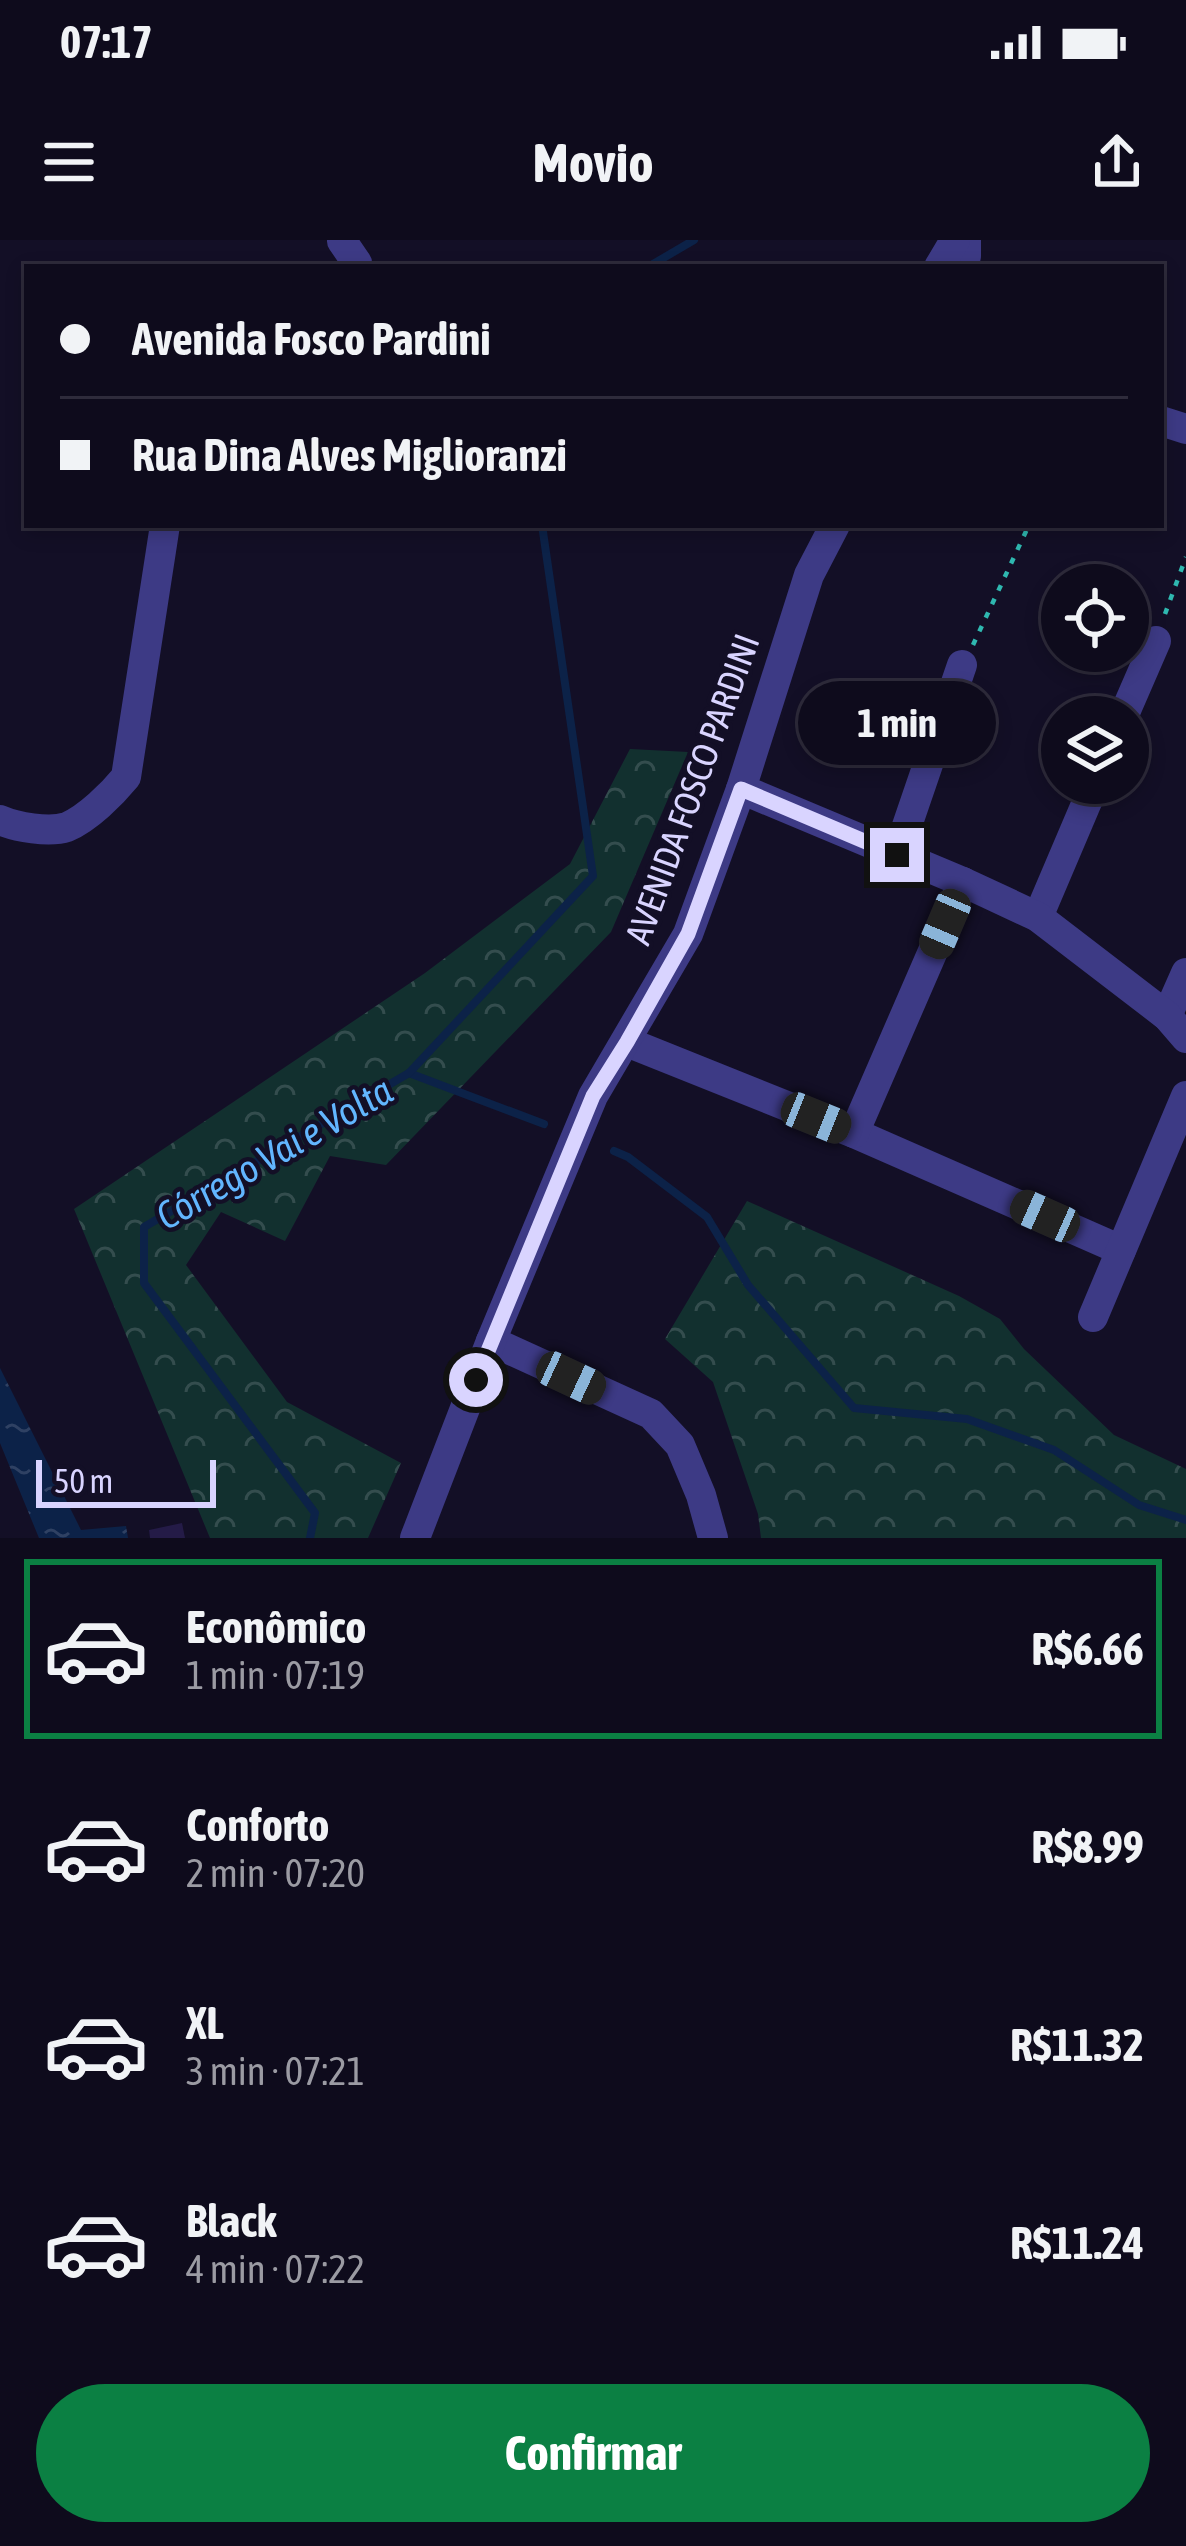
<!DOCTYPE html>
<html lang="pt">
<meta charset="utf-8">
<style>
body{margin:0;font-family:"Asap Condensed",sans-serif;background:#1c1929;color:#f1f3f6;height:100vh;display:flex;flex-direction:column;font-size:45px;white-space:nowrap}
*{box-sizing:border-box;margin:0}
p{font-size:39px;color:#9b9ba3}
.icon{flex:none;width:66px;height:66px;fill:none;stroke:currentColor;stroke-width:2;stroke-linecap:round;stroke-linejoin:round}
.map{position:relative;height:1298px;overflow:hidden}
.drawer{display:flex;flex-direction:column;background:#0e0b1c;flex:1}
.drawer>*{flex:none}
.guide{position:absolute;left:24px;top:24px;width:1140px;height:264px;border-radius:0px;box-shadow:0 6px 18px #0003,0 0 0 3px #2e2b3b;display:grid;align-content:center;height:264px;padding:0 36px;background:#0e0b1c}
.tools{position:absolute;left:1041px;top:324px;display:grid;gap:24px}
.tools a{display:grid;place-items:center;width:108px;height:108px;border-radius:50%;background:#0e0b1c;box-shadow:0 6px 18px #0003,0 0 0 3px #2e2b3b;font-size:60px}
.scale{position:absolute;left:36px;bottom:30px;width:180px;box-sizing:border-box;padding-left:12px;border:6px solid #d9d4ff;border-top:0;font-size:33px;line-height:42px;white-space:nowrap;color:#d9d4ff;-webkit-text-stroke:9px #130f26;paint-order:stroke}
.end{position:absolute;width:54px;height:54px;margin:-27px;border:15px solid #d9d4ff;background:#111;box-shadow:0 0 0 6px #111}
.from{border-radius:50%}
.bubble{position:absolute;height:84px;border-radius:42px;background:#0e0b1c;box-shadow:0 6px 18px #0003,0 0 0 3px #2e2b3b;font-size:39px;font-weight:700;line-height:84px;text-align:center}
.car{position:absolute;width:36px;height:72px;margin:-36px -18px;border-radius:15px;box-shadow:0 0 9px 3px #0007;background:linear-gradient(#222 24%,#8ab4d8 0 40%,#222 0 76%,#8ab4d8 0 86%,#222 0)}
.guide b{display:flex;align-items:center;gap:42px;height:114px;font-size:45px}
.guide b+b{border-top:3px solid #2e2b3b}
.guide i{width:30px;height:30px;background:#f1f3f6}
ul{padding:21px 0 0;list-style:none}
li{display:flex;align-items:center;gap:36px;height:180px;margin:0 24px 18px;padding:0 12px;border:6px solid transparent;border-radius:0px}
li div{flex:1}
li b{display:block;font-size:45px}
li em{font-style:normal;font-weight:700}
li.active{border-color:#0b8043}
li>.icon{width:108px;height:108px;stroke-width:1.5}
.action{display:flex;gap:24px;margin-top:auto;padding:24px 36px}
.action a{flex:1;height:138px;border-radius:72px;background:#0b8043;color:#fff;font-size:48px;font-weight:700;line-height:138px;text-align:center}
.status{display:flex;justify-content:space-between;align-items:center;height:84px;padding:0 60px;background:#0e0b1c;direction:ltr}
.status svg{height:33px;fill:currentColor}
header{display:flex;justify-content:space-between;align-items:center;height:156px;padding:0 36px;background:#0e0b1c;font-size:54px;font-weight:700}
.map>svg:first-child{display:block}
.forest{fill:url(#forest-crowns)}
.water{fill:url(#water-ripples)}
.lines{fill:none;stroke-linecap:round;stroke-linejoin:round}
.stream{stroke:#0c2248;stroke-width:8}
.building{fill:#241b47}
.path{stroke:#2fb8b0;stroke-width:4.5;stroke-dasharray:6 9;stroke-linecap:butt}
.minor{stroke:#3d3a85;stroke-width:30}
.tertiary{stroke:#3d3a85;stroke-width:30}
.route{stroke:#d9d4ff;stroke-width:15}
.labels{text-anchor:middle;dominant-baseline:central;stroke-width:9;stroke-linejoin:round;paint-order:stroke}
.street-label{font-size:36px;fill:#d9d4ff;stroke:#130f26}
.water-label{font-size:39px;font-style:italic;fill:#62b6ff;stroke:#130f26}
</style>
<div class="status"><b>07:17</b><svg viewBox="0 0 49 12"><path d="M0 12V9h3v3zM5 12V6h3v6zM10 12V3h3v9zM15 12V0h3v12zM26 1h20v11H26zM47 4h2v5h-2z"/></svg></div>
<header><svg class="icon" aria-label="menu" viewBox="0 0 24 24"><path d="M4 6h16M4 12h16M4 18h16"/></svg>Movio<svg class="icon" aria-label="share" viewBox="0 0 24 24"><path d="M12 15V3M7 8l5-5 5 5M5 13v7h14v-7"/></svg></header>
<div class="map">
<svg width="1186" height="1298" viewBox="0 0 1186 1298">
<defs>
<pattern id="forest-crowns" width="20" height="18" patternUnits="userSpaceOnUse" patternTransform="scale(3)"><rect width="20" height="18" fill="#12302f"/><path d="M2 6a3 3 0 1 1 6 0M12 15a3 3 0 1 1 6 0" fill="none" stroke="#344d4e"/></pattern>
<pattern id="water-ripples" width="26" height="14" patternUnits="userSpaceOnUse" patternTransform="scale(3)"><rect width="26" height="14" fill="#0c2248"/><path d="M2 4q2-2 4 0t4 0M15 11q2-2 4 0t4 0" fill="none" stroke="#2f4163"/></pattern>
</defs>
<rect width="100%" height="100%" fill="#130f26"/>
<!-- forest -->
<g class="forest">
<path d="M 630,509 L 688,512 L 611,692 L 386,925 L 330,916 L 285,1001 L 221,972 L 186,1025 L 287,1162 L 401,1223 L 368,1298 L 210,1298 L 74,969 L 425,733 L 570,624 Z"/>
<path d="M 747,961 L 959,1056 L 1000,1079 L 1024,1109 L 1114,1195 L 1186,1229 L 1186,1298 L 761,1298 L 758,1274 L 713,1142 L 665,1099 Z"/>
</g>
<!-- water -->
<path class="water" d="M 0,1128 L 81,1290 L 126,1286 L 128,1298 L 39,1298 L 0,1203 Z"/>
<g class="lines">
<!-- stream -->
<g class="stream">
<path d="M 648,27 L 694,0"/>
<path d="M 409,833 L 544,884"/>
<path d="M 614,911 L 628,917 L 707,977 L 748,1045 L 854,1168 L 967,1179 L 1054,1210 L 1139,1265 L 1186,1280"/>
<path d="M 310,1298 L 315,1273 L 144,1043 L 144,987 L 409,833 L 593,636 L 542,285"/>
</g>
</g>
<!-- building -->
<path class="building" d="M 182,1283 L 185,1298 L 150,1298 L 149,1290 Z"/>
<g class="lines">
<!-- path -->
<g class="path">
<path d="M 1165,374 L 1186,317"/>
<path d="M 973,405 L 1029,285"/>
</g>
<!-- minor -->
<g class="minor">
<path d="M 342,1 L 357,23 L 356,27"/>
<path d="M 963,27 L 966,16 L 966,0"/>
<path d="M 1161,181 L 1186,189"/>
<path d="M 1123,477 L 1156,401"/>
<path d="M 0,580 C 16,587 49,593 67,587 C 88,578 112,554 126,537 L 165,285"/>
<path d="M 897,615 L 962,425"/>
<path d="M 1038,677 L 1095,543"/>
<path d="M 1167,776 L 1186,733"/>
<path d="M 627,802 L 854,893 L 1121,1010"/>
<path d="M 854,893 L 963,642"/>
<path d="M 1093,1077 L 1186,856"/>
<path d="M 491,1101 L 651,1174 L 680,1205 L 701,1255 L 713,1298"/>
<path d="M 415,1298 L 491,1101 L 593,856 L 688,694 L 741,549"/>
</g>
<!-- tertiary -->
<g class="tertiary">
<path d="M 939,27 L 955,0"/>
<path d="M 835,285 L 809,335 L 741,549 L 963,642 L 1038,677 L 1167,776 L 1186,798"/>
</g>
</g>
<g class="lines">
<!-- route -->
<path class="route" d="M 476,1140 L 593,856 L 627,802 L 688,694 L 741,549 L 897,615"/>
</g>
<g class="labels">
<!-- street labels -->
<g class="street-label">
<text transform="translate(692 549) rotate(-70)">AVENIDA FOSCO PARDINI</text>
</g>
<!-- water labels -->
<g class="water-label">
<text transform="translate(274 913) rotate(-30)">Córrego Vai e Volta</text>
</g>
</g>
</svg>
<div class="tools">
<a><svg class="icon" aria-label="locate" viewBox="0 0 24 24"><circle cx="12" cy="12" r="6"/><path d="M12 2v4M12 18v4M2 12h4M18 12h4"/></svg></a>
<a><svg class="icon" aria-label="layers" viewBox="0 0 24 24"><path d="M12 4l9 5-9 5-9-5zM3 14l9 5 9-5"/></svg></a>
</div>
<div class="scale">50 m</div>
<i class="end from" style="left:476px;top:1140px"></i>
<i class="end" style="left:897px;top:615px"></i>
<div class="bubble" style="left:798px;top:441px;width:198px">1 min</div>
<i class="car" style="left:945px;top:684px;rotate:203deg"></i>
<i class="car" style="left:816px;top:878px;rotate:112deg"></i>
<i class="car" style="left:1045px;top:976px;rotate:294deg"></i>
<i class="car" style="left:571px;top:1138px;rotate:115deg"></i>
<div class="guide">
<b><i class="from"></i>Avenida Fosco Pardini</b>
<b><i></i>Rua Dina Alves Miglioranzi</b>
</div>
</div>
<section class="drawer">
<ul>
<li class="active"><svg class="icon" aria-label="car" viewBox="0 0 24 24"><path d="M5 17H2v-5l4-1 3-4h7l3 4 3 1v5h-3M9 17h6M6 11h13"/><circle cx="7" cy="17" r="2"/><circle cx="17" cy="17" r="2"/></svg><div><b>Econômico</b><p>1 min · 07:19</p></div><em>R$6.66</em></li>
<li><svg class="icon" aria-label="car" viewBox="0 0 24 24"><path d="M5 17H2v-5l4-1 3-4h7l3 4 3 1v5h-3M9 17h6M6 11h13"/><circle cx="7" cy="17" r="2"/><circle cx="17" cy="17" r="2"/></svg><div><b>Conforto</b><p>2 min · 07:20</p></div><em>R$8.99</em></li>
<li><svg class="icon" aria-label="car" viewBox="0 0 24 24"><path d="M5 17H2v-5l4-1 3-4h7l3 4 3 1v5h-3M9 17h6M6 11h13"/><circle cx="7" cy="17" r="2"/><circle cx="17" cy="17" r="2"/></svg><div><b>XL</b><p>3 min · 07:21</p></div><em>R$11.32</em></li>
<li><svg class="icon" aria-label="car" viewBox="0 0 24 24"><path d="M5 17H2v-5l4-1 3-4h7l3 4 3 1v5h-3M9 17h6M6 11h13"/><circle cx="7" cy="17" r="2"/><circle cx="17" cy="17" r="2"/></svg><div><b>Black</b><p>4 min · 07:22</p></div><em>R$11.24</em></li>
</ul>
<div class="action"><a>Confirmar</a></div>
</section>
